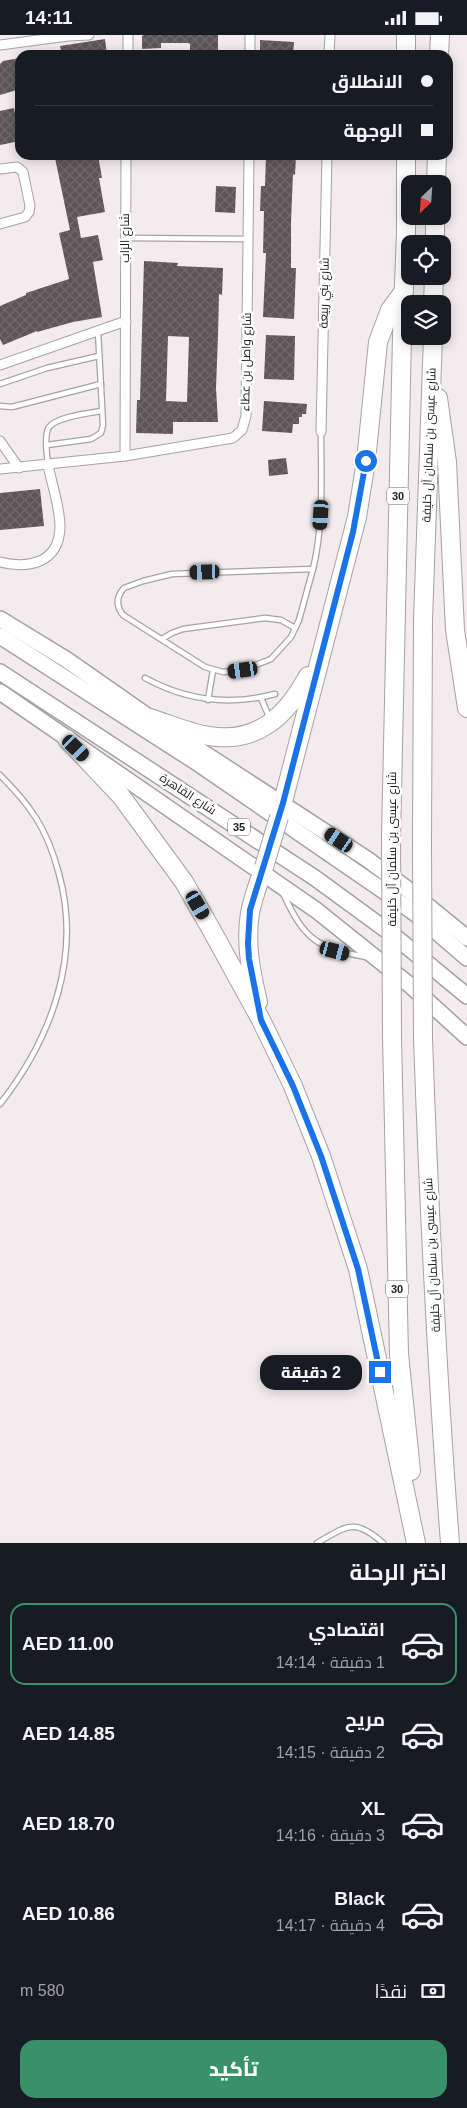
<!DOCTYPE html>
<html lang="ar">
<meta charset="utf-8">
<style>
body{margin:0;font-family:Arial,Cairo,sans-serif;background:#20242c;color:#f1f3f6;direction:rtl;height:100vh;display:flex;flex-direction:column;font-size:19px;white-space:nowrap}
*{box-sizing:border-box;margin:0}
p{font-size:16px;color:#9ea1a6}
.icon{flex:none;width:28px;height:28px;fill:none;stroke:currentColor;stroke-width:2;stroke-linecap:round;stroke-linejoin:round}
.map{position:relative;height:1508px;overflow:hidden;direction:ltr}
.details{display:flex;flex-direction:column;background:#171b24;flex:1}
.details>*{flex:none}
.guide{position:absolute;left:15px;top:15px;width:438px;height:110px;border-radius:15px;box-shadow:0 2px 12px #0003;direction:rtl;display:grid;align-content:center;height:110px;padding:0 20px;background:#171b24}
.needle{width:32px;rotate:205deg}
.fabs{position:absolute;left:401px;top:140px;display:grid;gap:10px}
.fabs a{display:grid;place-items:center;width:50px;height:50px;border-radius:10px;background:#171b24;box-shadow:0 2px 12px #0003;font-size:25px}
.end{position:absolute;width:22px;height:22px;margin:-11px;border:6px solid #1a73e8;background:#fff;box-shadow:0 0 0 2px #fff}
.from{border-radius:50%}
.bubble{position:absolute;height:35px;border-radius:15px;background:#171b24;box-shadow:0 2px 12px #0003;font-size:16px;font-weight:800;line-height:35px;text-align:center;direction:rtl}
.car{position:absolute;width:15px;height:30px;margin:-15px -8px;border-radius:6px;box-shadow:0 0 4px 1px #0007;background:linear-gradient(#222 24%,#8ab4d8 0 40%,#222 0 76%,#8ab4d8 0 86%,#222 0)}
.guide b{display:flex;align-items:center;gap:18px;height:48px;font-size:19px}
.guide b+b{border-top:1px solid #363941}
.guide i{width:12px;height:12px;background:#f1f3f6}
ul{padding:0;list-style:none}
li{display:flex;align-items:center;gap:15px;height:82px;margin:0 10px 8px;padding:0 10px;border:2px solid transparent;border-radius:15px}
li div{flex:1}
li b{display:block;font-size:19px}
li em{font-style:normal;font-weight:800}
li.on{border-color:#389167}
li>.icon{width:45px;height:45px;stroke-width:1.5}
h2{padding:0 20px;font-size:22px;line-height:60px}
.pay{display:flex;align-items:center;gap:12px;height:55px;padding:0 20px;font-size:19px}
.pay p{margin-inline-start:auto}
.action{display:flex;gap:10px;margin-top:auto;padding:10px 20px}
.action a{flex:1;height:58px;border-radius:15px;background:#389167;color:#fff;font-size:20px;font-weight:800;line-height:58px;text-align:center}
.status{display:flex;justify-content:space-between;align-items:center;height:35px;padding:0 25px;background:#171b24;direction:ltr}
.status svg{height:14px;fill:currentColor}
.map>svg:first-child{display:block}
.building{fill:url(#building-cross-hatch);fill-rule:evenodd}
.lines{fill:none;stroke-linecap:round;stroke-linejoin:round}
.lane-casing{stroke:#a8a1a3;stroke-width:7}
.street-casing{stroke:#a8a1a3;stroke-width:11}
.primary-casing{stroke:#a8a1a3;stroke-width:18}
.highway-casing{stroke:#a8a1a3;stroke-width:20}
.lane{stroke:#fff;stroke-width:4.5}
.street{stroke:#fff;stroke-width:9}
.primary{stroke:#fff;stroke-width:15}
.highway{stroke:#fff;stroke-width:18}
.highway-bridge-casing{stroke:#a8a1a3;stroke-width:20;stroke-linecap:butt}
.highway-bridge{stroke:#fff;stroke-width:18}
.route{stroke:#1a73e8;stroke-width:6}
.labels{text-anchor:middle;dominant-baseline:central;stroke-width:5;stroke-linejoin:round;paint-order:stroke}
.shield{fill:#fff;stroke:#666464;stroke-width:1}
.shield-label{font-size:11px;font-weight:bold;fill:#242122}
.street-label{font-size:12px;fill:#242122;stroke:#fff}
</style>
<div class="status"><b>14:11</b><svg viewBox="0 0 49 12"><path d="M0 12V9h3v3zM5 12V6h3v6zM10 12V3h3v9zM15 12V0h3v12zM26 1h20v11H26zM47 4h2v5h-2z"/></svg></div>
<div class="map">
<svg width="467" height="1508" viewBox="0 0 467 1508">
<defs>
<pattern id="building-cross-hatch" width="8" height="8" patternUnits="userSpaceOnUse" patternTransform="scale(1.25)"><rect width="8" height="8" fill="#5d5658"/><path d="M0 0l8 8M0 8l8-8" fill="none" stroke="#706a6c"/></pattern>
</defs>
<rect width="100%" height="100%" fill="#f3ebee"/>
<!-- building -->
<g class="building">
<path d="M 144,0 L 218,0 L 218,20 L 190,20 L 190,9 L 188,8 L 161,8 L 161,13 L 142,14 L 142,1 Z"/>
<path d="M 105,4 L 107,20 L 62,20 L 60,11 Z"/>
<path d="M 260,5 L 294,7 L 293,20 L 260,20 Z"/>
<path d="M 20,23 L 20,54 L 0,60 L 0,29 L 3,26 Z"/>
<path d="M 14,73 L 20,106 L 0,110 L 0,76 Z"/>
<path d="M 70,120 L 98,120 L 102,143 L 99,143 L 105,177 L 77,182 L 81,203 L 98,200 L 103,225 L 93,227 L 102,282 L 73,287 L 37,297 L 37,296 L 3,310 L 0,304 L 0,271 L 26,260 L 26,258 L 69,244 L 59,198 L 70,195 L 55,123 Z"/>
<path d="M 266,120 L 296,120 L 295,140 L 293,139 L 291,187 L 291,233 L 296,233 L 294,284 L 263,282 L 266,218 L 263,218 L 264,176 L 260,176 L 261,151 L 265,151 Z"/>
<path d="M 216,151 L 236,152 L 235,178 L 215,177 Z"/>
<path d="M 144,226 L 178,228 L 177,231 L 223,233 L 222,260 L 219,259 L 218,301 L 216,353 L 218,387 L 173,387 L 173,399 L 136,398 L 137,365 L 140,365 ZM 168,301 L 189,302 L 187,367 L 166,366 Z"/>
<path d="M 266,300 L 295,301 L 294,345 L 264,344 Z"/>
<path d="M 264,366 L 307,369 L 306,379 L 302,379 L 302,382 L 299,382 L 299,389 L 293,389 L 292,398 L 262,396 Z"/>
<path d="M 286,423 L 288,439 L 269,441 L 268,425 Z"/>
<path d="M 40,454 L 44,491 L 0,495 L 0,458 Z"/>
</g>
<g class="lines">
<!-- lane casing -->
<g class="lane-casing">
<g id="lane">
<path d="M 125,203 L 248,204"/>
<path d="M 0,349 L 47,333 L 99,321"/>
<path d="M 0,371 L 12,372 L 101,349"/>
<path d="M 47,410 L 91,404 L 101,398 L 103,390 L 98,296"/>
<path d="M 48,429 C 47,419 44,403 48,394 C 53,382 90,378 102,376"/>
<path d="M 313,534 L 299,585 L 291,602 L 271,624 L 243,635 L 223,637 L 205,632 L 123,580 C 116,571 116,562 124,553 L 143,546 L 172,539 Z"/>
<path d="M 313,534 C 324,489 321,443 321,397"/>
<path d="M 162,604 L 172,598 L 183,594 L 265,583 L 281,585 L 295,593"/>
<path d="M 145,643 C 187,666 229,671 275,659"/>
<path d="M 261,663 L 270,684"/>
<path d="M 208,665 L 213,635"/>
<path d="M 0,740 C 14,754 26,767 36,783 C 47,800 54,820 59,839 C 82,922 51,1004 0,1069"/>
<path d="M 283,858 C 304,904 316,913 366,922"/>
<path d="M 317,1508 C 347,1491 354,1482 383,1508"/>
</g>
</g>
<!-- street casing -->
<g class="street-casing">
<g id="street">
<path d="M 0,10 L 68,1 L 89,0"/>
<path d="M 128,20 L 128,0"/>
<path d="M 250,20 L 250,0"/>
<path d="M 329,20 L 330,0"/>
<path d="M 0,134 L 17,132 L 23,137 L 30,171 L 29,177 L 25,182 L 0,189"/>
<path d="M 0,330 L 126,286"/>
<path d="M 321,397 L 327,120"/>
<path d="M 0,406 L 19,433"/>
<path d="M 125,421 L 126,120"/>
<path d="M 0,434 L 125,421 L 233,403 L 242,395 L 246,381 L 249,120"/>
<path d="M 0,527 C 29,534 59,528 60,492 C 60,472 52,450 48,430"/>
</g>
</g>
<!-- primary casing -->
<g class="primary-casing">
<g id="primary">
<path d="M 0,584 L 67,625 L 150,683 L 367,824 L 406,853 L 467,903"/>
<path d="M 0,601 L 199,729 L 391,861 L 417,880 L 467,923"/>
<path d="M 0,637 L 315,843 L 393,900 L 467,961"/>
<path d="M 0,657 L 316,875 L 411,951 L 467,1002"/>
</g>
</g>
<!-- highway casing -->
<g class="highway-casing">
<g id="highway">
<path d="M 406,0 L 406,20"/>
<path d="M 439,20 L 440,0"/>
<path d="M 436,149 L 437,120"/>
<path d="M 435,209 L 435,181"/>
<path d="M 433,269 L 434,241"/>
<path d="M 438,363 L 447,427 L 455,595 L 467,673"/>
<path d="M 150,683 C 169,689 189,698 209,701 C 258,709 287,680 308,641"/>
<path d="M 67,704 L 121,761 L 184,847 L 211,894 L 261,985 L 293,1051 L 321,1121 L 358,1234 L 416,1508"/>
<path d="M 279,782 L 357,482 L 366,426 L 378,307 L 390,275 L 404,256"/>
<path d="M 391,802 L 402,301 L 406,198 L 406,120"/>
<path d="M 422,810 L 423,585 L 433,301"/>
<path d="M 258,967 C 251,937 245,909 250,878 C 253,862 259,847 264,832"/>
<path d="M 392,1000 L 399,1319 L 411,1436"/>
<path d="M 423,1004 C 429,1172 437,1340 450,1508"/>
</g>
</g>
<!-- lane -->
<use href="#lane" class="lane"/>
<!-- street -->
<use href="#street" class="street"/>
<!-- primary -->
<use href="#primary" class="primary"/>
<!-- highway -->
<use href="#highway" class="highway"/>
<!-- highway-bridge casing -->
<g class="highway-bridge-casing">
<g id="highway-bridge">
<path d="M 391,802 L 392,1000"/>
<path d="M 422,810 L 423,1004"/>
<path d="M 264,832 L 279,782"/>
</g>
</g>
<!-- highway-bridge -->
<use href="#highway-bridge" class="highway-bridge"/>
</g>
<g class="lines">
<!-- route -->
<path class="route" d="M 366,426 L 353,497 L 283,768 L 250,875 L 248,908 L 249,924 L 261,985 L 293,1051 L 321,1121 L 358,1234 L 380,1337"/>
</g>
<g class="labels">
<!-- shield labels -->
<g class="shield">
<rect x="387" y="452.5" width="22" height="17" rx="4"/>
<rect x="228" y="783.5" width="22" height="17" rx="4"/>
<rect x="386" y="1245.5" width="22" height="17" rx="4"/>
</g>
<g class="shield-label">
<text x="398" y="461">30</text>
<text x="239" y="792">35</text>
<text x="397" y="1254">30</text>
</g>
<!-- street labels -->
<g class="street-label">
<text transform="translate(125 203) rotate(-90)">شارع الزاب</text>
<text transform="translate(324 258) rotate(-89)">شارع بني ربيعة</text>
<text transform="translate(246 327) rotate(-89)">شارع واصل بن عطاء</text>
<text transform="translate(429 410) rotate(-88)">شارع عيسى بن سلمان آل خليفة</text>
<text transform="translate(188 759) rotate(33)">شارع القاهرة</text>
<text transform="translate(392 814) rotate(-90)">شارع عيسى بن سلمان آل خليفة</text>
<text transform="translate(432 1220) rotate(-93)">شارع عيسى بن سلمان آل خليفة</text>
</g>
</g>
</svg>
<div class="fabs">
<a><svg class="needle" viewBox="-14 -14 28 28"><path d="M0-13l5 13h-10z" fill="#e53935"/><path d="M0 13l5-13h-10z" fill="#9ea1a6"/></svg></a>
<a><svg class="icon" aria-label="locate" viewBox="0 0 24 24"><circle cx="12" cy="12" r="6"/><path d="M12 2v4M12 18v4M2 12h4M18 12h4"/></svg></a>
<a><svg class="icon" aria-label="layers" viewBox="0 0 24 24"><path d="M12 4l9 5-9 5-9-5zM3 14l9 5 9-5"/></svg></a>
</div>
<i class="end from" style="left:366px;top:426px"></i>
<i class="end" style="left:380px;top:1337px"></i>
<div class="bubble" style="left:260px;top:1320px;width:102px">2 دقيقة</div>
<i class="car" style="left:321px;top:480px;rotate:184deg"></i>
<i class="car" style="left:205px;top:537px;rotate:268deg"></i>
<i class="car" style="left:243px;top:635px;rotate:262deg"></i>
<i class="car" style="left:76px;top:713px;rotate:134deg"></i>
<i class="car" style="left:339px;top:805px;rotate:304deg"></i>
<i class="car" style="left:198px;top:870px;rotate:150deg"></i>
<i class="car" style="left:335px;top:916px;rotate:105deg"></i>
<div class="guide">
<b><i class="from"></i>الانطلاق</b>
<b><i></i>الوجهة</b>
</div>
</div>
<section class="details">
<h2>اختر الرحلة</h2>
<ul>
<li class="on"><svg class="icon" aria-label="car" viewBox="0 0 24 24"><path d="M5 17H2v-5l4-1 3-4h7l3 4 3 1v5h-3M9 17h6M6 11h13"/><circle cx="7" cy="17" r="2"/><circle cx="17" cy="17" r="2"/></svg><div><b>اقتصادي</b><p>1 دقيقة · 14:14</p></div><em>AED 11.00</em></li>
<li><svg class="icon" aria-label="car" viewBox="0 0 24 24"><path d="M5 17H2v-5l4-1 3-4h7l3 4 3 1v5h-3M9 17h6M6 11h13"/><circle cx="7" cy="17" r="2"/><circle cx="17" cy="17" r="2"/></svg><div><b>مريح</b><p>2 دقيقة · 14:15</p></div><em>AED 14.85</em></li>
<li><svg class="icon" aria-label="car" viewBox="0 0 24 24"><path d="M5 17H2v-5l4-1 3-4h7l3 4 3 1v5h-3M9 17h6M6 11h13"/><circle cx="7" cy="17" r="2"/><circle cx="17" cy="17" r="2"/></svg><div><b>XL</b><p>3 دقيقة · 14:16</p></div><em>AED 18.70</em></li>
<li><svg class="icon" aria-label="car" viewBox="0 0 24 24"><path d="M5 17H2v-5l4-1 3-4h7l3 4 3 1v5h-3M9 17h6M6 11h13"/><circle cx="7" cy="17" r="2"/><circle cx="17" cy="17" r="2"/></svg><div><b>Black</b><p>4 دقيقة · 14:17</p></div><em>AED 10.86</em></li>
</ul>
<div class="pay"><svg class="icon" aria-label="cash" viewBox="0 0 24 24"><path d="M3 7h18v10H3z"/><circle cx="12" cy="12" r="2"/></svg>نقدًا<p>580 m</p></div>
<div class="action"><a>تأكيد</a></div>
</section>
